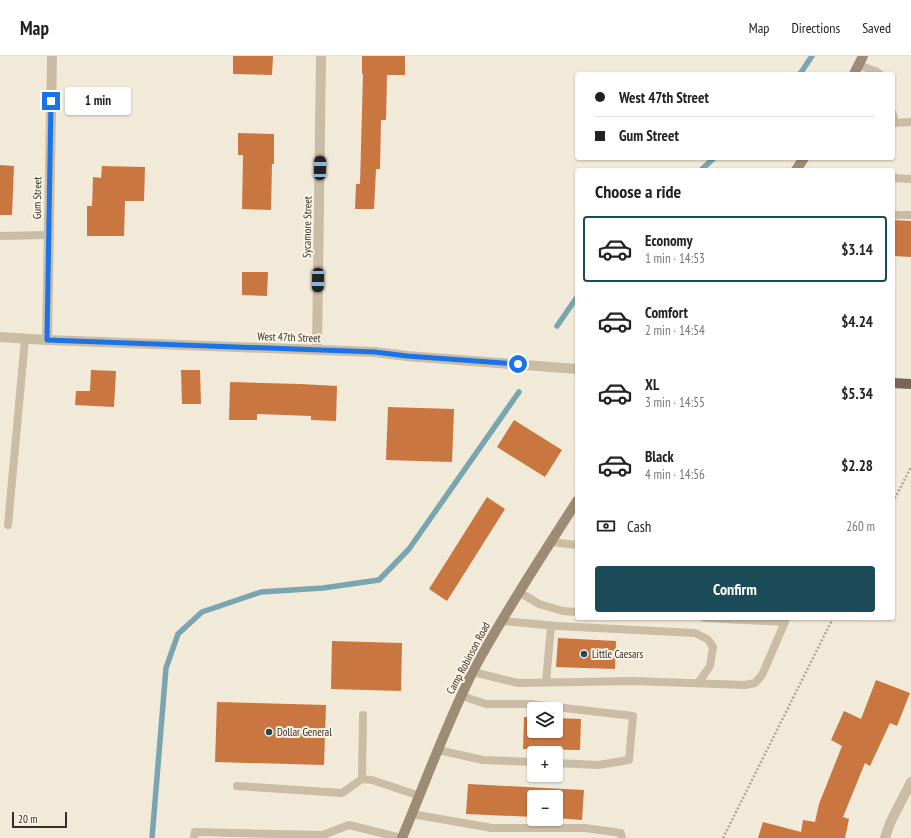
<!DOCTYPE html>
<meta charset="utf-8">
<style>
body{margin:0;font-family:"PT Sans Narrow",sans-serif;background:#f6f6f6;color:#222;height:100vh;display:flex;flex-direction:column;font-size:15px;white-space:nowrap}
*{box-sizing:border-box;margin:0}
p{font-size:13px;color:#767676}
.icon{flex:none;width:22px;height:22px;fill:none;stroke:currentColor;stroke-width:2;stroke-linecap:round;stroke-linejoin:round}
.map{position:relative;flex:1;overflow:hidden}
.side{position:absolute;left:575px;top:112px;width:320px;height:452px;display:flex;flex-direction:column;background:#fff;border-radius:4px;box-shadow:0 1px 3px #0004}
.side>*{flex:none}
.hud{position:absolute;left:575px;top:16px;width:320px;height:88px;border-radius:4px;box-shadow:0 1px 3px #0004;display:grid;align-content:center;height:88px;padding:0 20px;background:#fff}
.tools{position:absolute;left:527px;top:646px;display:grid;gap:8px}
.tools a{display:grid;place-items:center;width:36px;height:36px;border-radius:4px;background:#fff;box-shadow:0 1px 3px #0004;font-size:20px}
.scale{position:absolute;left:12px;bottom:10px;width:55px;box-sizing:border-box;padding-left:4px;border:2px solid #362e27;border-top:0;font-size:11px;line-height:14px;white-space:nowrap;color:#362e27;-webkit-text-stroke:3px #faf4e6;paint-order:stroke}
.end{position:absolute;width:18px;height:18px;margin:-9px;border:5px solid #1a73e8;background:#fff;box-shadow:0 0 0 2px #fff}
.from{border-radius:50%}
.bubble{position:absolute;height:28px;border-radius:4px;background:#fff;box-shadow:0 1px 3px #0004;font-size:13px;font-weight:600;line-height:28px;text-align:center}
.car{position:absolute;width:12px;height:24px;margin:-12px -6px;border-radius:5px;box-shadow:0 0 3px 1px #0007;background:linear-gradient(#222 24%,#8ab4d8 0 40%,#222 0 76%,#8ab4d8 0 86%,#222 0)}
.hud b{display:flex;align-items:center;gap:14px;height:38px;font-size:15px}
.hud b+b{border-top:1px solid #e0e0e0}
.hud i{width:10px;height:10px;background:#222}
ul{padding:0;list-style:none}
li{display:flex;align-items:center;gap:12px;height:66px;margin:0 8px 6px;padding:0 12px;border:2px solid transparent;border-radius:4px}
li div{flex:1}
li b{display:block;font-size:15px}
li em{font-style:normal;font-weight:600}
li.active{border-color:#1b4b58}
li>.icon{width:36px;height:36px;stroke-width:1.5}
h2{padding:0 20px;font-size:18px;line-height:48px}
.pay{display:flex;align-items:center;gap:10px;height:44px;padding:0 20px;font-size:15px}
.pay p{margin-inline-start:auto}
.cta{display:flex;gap:8px;margin-top:auto;padding:8px 20px}
.cta a{flex:1;height:46px;border-radius:4px;background:#1b4b58;color:#fff;font-size:16px;font-weight:600;line-height:46px;text-align:center}
header{display:flex;align-items:center;gap:24px;box-sizing:border-box;height:56px;padding:0 20px;background:#fff;border-bottom:1px solid #e0e0e0}
header strong{font-size:19px}
nav{display:flex;gap:22px;margin-inline-start:auto;font-size:14px}
.map>svg:first-child{display:block}
.lines{fill:none;stroke-linecap:round;stroke-linejoin:round}
.stream{stroke:#78a5b0;stroke-width:5.5}
.building{fill:#c97640}
.path{stroke:#b6a68f;stroke-width:2.5;stroke-dasharray:2 2;stroke-linecap:butt}
.service{stroke:#cabca5;stroke-width:8}
.minor{stroke:#cabca5;stroke-width:10}
.tertiary{stroke:#cabca5;stroke-width:10}
.secondary{stroke:#9e8b76;stroke-width:10}
.primary{stroke:#786757;stroke-width:10}
.route{stroke:#1a73e8;stroke-width:5}
.poi-dot{fill:#1b4b58;stroke:#faf4e6;stroke-width:1.5}
.labels{text-anchor:middle;dominant-baseline:central;stroke-width:4;stroke-linejoin:round;paint-order:stroke}
.street-label{font-size:11px;fill:#362e27;stroke:#faf4e6}
.poi-label{font-size:11px;fill:#362e27;stroke:#faf4e6;text-anchor:start}
</style>
<header>
<strong>Map</strong>
<nav><a>Map</a><a>Directions</a><a>Saved</a></nav>
</header>
<div class="map">
<svg width="911" height="782" viewBox="0 0 911 782">
<rect width="100%" height="100%" fill="#f2ead9"/>
<g class="lines">
<!-- stream -->
<g class="stream">
<path d="M 800,18 L 812,0"/>
<path d="M 701,114 L 714,102"/>
<path d="M 557,270 L 577,241"/>
<path d="M 152,782 L 166,612 L 178,578 L 202,556 L 261,536 L 323,532 L 379,524 L 409,493 L 519,336"/>
</g>
</g>
<!-- building -->
<g class="building">
<path d="M 233,0 L 273,0 L 272,19 L 233,18 Z"/>
<path d="M 362,0 L 405,0 L 405,19 L 387,19 L 386,64 L 381,64 L 380,113 L 376,113 L 374,153 L 355,153 L 356,128 L 360,128 L 363,18 L 362,18 Z"/>
<path d="M 238,77 L 274,78 L 274,108 L 272,108 L 271,154 L 242,153 L 243,99 L 238,99 Z"/>
<path d="M 0,109 L 14,110 L 12,159 L 0,159 Z"/>
<path d="M 102,110 L 145,111 L 144,145 L 125,145 L 124,180 L 87,180 L 87,150 L 92,150 L 93,121 L 101,122 Z"/>
<path d="M 893,164 L 911,165 L 911,201 L 893,200 Z"/>
<path d="M 242,216 L 268,216 L 267,240 L 242,239 Z"/>
<path d="M 91,314 L 116,315 L 114,351 L 75,349 L 76,335 L 90,335 Z"/>
<path d="M 181,314 L 200,314 L 201,348 L 182,348 Z"/>
<path d="M 230,326 L 300,328 L 337,330 L 336,365 L 311,364 L 311,360 L 257,358 L 257,364 L 229,364 Z"/>
<path d="M 388,351 L 454,353 L 452,406 L 386,404 Z"/>
<path d="M 514,364 L 562,394 L 545,421 L 497,391 Z"/>
<path d="M 487,441 L 505,453 L 447,545 L 429,533 Z"/>
<path d="M 558,582 L 616,585 L 615,613 L 556,611 Z"/>
<path d="M 332,585 L 402,587 L 401,635 L 331,633 Z"/>
<path d="M 876,624 L 910,637 L 897,670 L 890,667 L 870,710 L 865,707 L 843,761 L 849,763 L 845,782 L 758,782 L 763,766 L 801,776 L 803,764 L 815,766 L 819,748 L 842,690 L 831,684 L 844,655 L 861,663 Z"/>
<path d="M 217,646 L 326,649 L 324,709 L 215,706 Z"/>
<path d="M 524,661 L 534,661 L 534,675 L 556,675 L 556,662 L 581,663 L 580,694 L 523,693 Z"/>
<path d="M 468,728 L 584,734 L 582,764 L 556,762 L 556,741 L 534,741 L 534,761 L 466,758 Z"/>
</g>
<g class="lines">
<!-- path -->
<g class="path">
<path d="M 893,446 L 911,411"/>
<path d="M 723,782 L 833,562"/>
</g>
<!-- service -->
<g class="service">
<path d="M 859,9 L 877,16 L 880,18"/>
<path d="M 893,58 L 895,67"/>
<path d="M 893,67 L 911,66"/>
<path d="M 893,122 L 911,123"/>
<path d="M 893,159 L 911,159"/>
<path d="M 0,180 L 49,179"/>
<path d="M 8,469 L 25,283"/>
<path d="M 551,486 L 577,489"/>
<path d="M 519,536 L 539,548 L 563,555 L 577,556"/>
<path d="M 502,565 L 557,570 L 695,577 L 707,583 L 709,585 L 713,591 L 710,610 L 698,627"/>
<path d="M 473,616 L 518,627 L 634,625 L 745,629 L 755,627 L 762,619 L 785,566 L 705,562"/>
<path d="M 546,626 L 551,570"/>
<path d="M 462,640 L 486,648 L 530,648 L 633,660 L 629,704 L 598,709 L 556,707"/>
<path d="M 363,659 L 362,723 L 372,724 L 420,740"/>
<path d="M 438,694 L 483,704 L 534,706"/>
<path d="M 237,730 L 342,737 L 362,723"/>
<path d="M 412,758 L 492,772 L 585,772 L 621,777 L 622,782"/>
<path d="M 194,782 L 195,776 L 323,779 L 349,769 L 401,782"/>
</g>
<!-- minor -->
<g class="minor">
<path d="M 47,284 L 52,0"/>
<path d="M 317,294 L 321,0"/>
<path d="M 885,782 L 890,767 L 911,726"/>
</g>
<!-- tertiary -->
<path class="tertiary" d="M 0,281 L 47,284 L 375,296 L 407,300 L 577,313"/>
<!-- secondary -->
<g class="secondary">
<path d="M 854,18 L 863,0"/>
<path d="M 796,114 L 804,102"/>
<path d="M 402,782 C 426,725 447,666 475,611 C 506,554 542,500 577,445"/>
</g>
<!-- primary -->
<path class="primary" d="M 893,327 L 911,328"/>
</g>
<g class="lines">
<!-- route -->
<path class="route" d="M 51,45 L 47,284 L 375,296 L 407,300 L 518,308"/>
</g>
<!-- markers -->
<g class="poi-dot">
<circle cx="584" cy="598" r="4"/>
<circle cx="269" cy="676" r="4"/>
</g>
<g class="labels">
<!-- street labels -->
<g class="street-label">
<text transform="translate(37 142) rotate(-89)">Gum Street</text>
<text transform="translate(307 171) rotate(-89)">Sycamore Street</text>
<text transform="translate(289 281) rotate(2)">West 47th Street</text>
<text transform="translate(468 602) rotate(-62)">Camp Robinson Road</text>
</g>
<!-- poi labels -->
<g class="poi-label">
<text x="592" y="598">Little Caesars</text>
<text x="277" y="676">Dollar General</text>
</g>
</g>
</svg>
<div class="tools">
<a><svg class="icon" aria-label="layers" viewBox="0 0 24 24"><path d="M12 4l9 5-9 5-9-5zM3 14l9 5 9-5"/></svg></a>
<a>+</a>
<a>−</a>
</div>
<div class="scale">20 m</div>
<i class="end from" style="left:518px;top:308px"></i>
<i class="end" style="left:51px;top:45px"></i>
<div class="bubble" style="left:65px;top:31px;width:66px">1 min</div>
<i class="car" style="left:320px;top:112px;rotate:1deg"></i>
<i class="car" style="left:318px;top:224px;rotate:181deg"></i>
<div class="hud">
<b><i class="from"></i>West 47th Street</b>
<b><i></i>Gum Street</b>
</div>
<section class="side">
<h2>Choose a ride</h2>
<ul>
<li class="active"><svg class="icon" aria-label="car" viewBox="0 0 24 24"><path d="M5 17H2v-5l4-1 3-4h7l3 4 3 1v5h-3M9 17h6M6 11h13"/><circle cx="7" cy="17" r="2"/><circle cx="17" cy="17" r="2"/></svg><div><b>Economy</b><p>1 min · 14:53</p></div><em>$3.14</em></li>
<li><svg class="icon" aria-label="car" viewBox="0 0 24 24"><path d="M5 17H2v-5l4-1 3-4h7l3 4 3 1v5h-3M9 17h6M6 11h13"/><circle cx="7" cy="17" r="2"/><circle cx="17" cy="17" r="2"/></svg><div><b>Comfort</b><p>2 min · 14:54</p></div><em>$4.24</em></li>
<li><svg class="icon" aria-label="car" viewBox="0 0 24 24"><path d="M5 17H2v-5l4-1 3-4h7l3 4 3 1v5h-3M9 17h6M6 11h13"/><circle cx="7" cy="17" r="2"/><circle cx="17" cy="17" r="2"/></svg><div><b>XL</b><p>3 min · 14:55</p></div><em>$5.34</em></li>
<li><svg class="icon" aria-label="car" viewBox="0 0 24 24"><path d="M5 17H2v-5l4-1 3-4h7l3 4 3 1v5h-3M9 17h6M6 11h13"/><circle cx="7" cy="17" r="2"/><circle cx="17" cy="17" r="2"/></svg><div><b>Black</b><p>4 min · 14:56</p></div><em>$2.28</em></li>
</ul>
<div class="pay"><svg class="icon" aria-label="cash" viewBox="0 0 24 24"><path d="M3 7h18v10H3z"/><circle cx="12" cy="12" r="2"/></svg>Cash<p>260 m</p></div>
<div class="cta"><a>Confirm</a></div>
</section>
</div>
